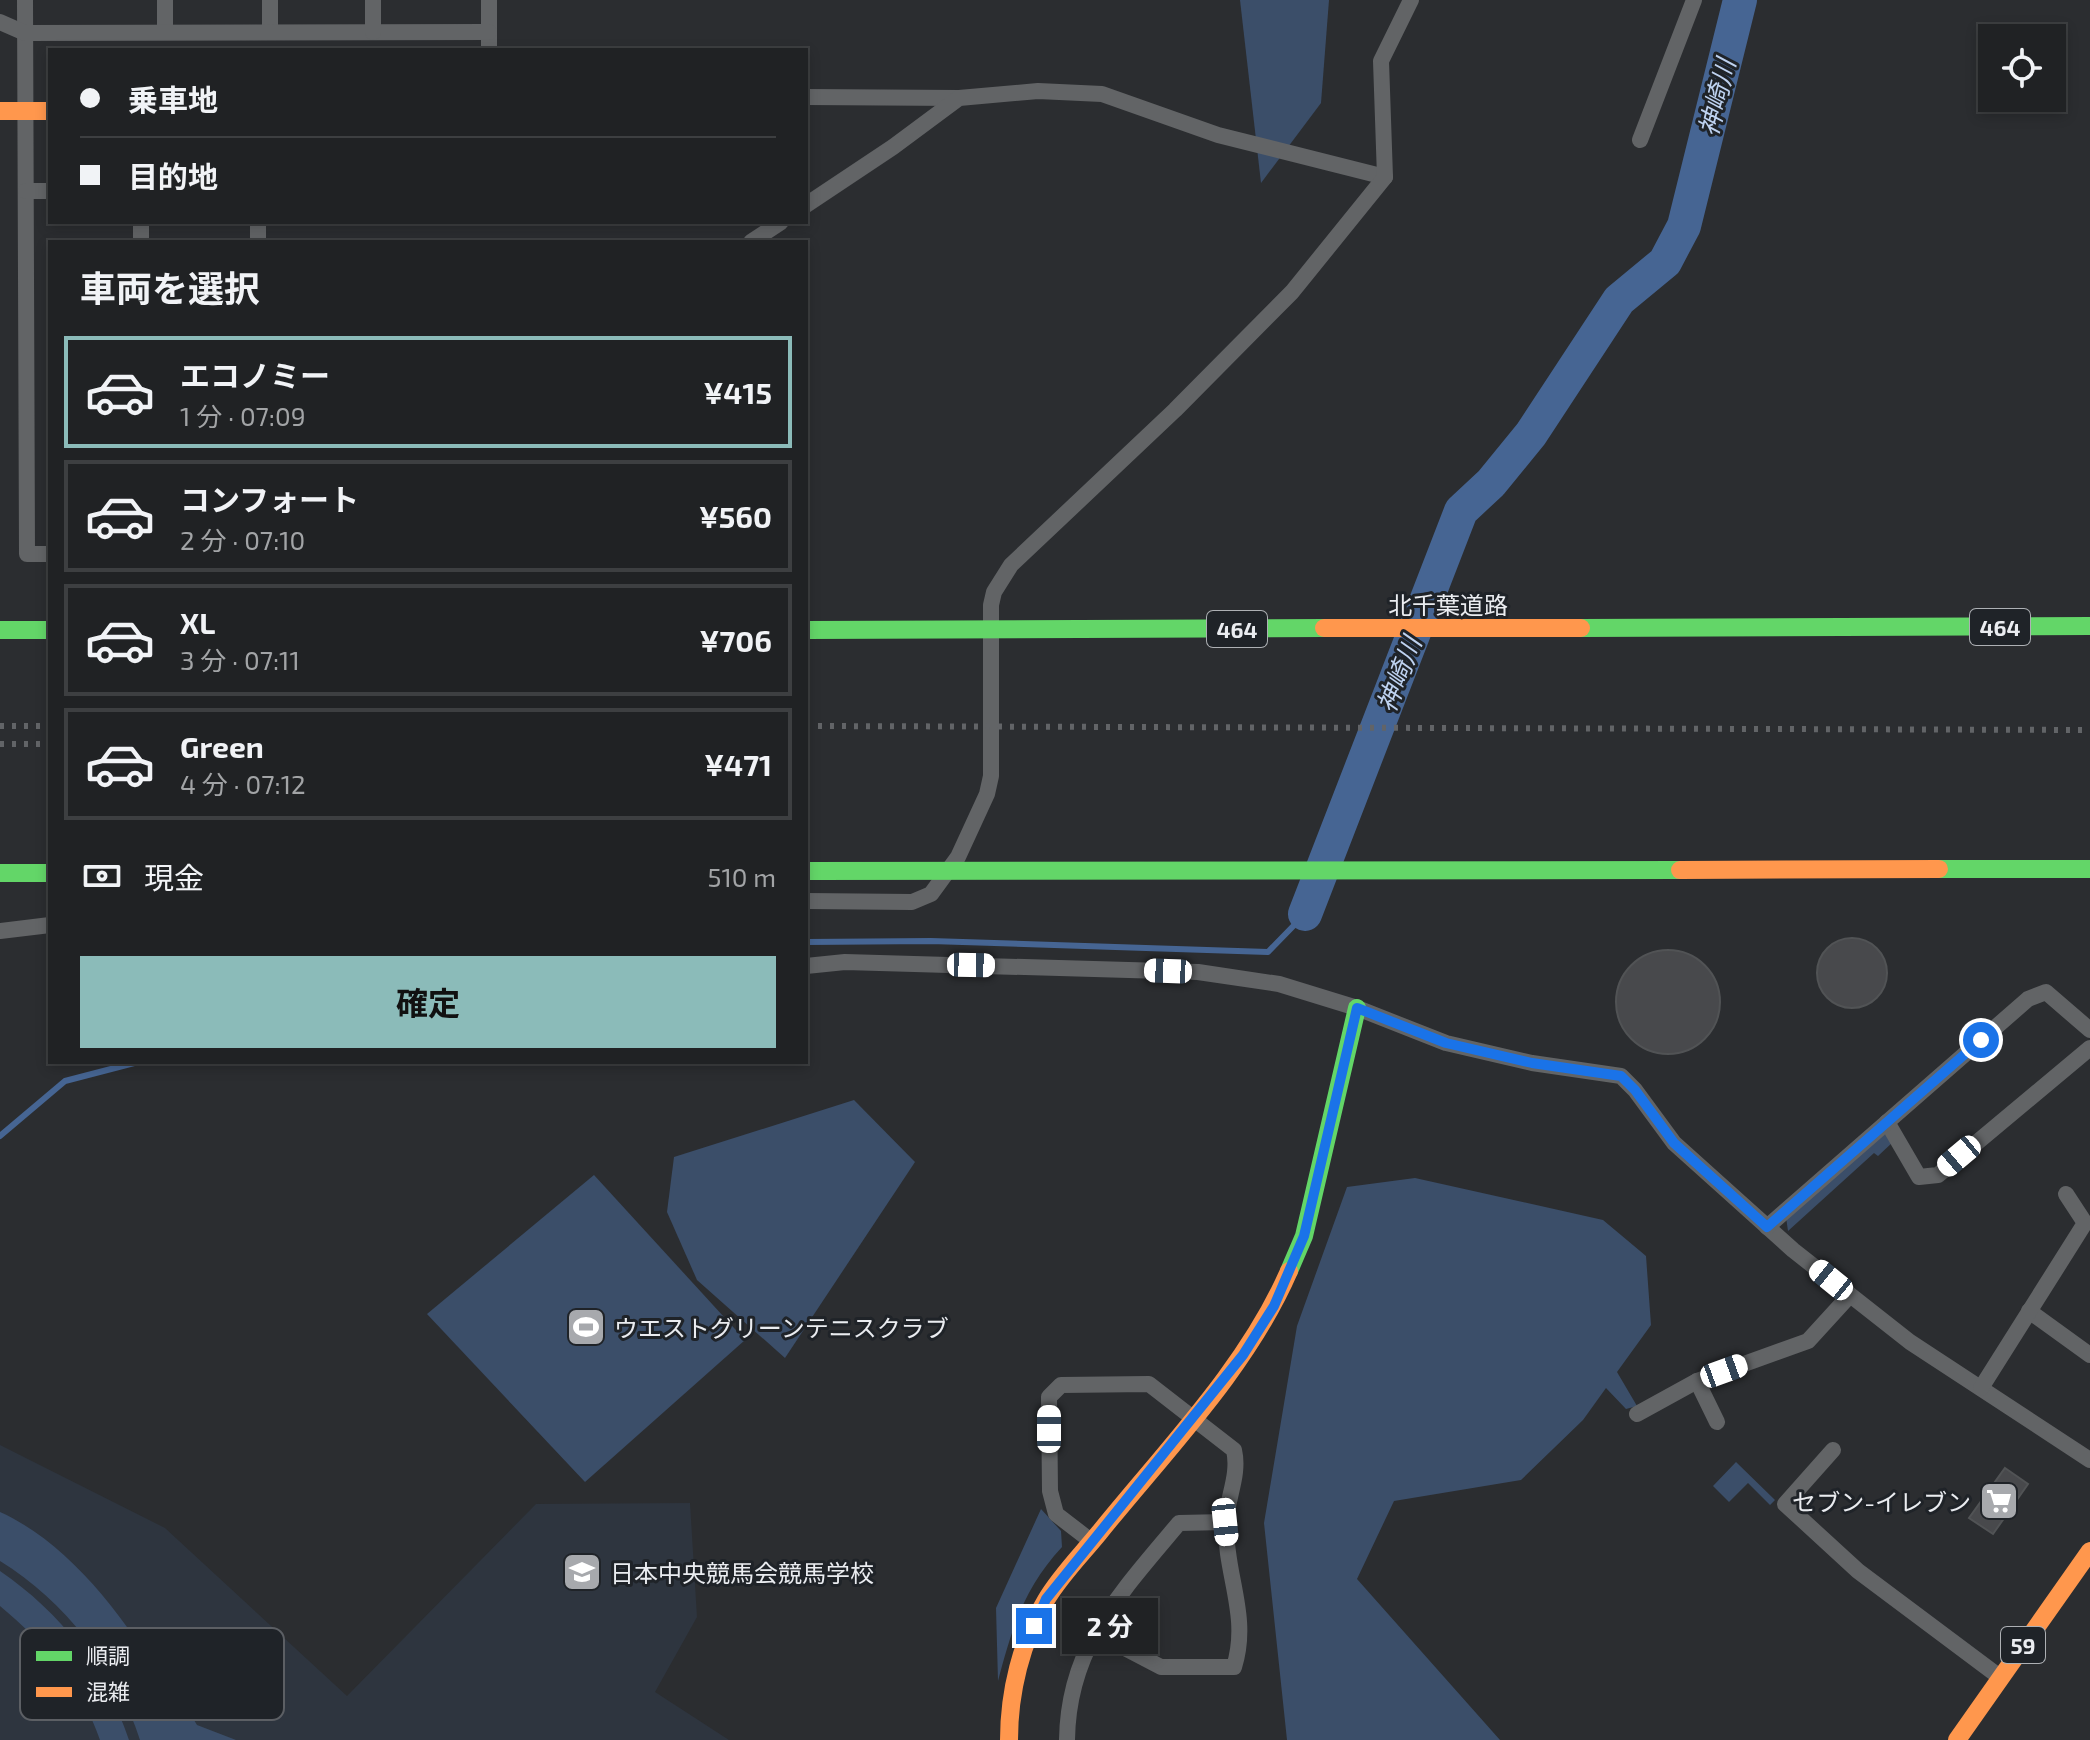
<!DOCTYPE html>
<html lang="ja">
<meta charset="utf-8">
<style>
body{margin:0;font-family:"Exo 2","Noto Sans JP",sans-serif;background:#2d2f31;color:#f1f3f6;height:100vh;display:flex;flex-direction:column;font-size:30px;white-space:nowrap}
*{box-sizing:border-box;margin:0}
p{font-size:26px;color:#a2a4a6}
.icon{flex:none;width:44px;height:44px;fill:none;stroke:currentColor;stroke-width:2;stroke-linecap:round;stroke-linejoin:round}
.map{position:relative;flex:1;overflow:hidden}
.panel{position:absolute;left:48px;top:240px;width:760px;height:824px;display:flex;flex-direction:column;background:#202224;border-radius:0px;box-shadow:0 4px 12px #0003,0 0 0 2px #3d3f41}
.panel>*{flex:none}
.guide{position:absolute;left:48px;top:48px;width:760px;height:176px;border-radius:0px;box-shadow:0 4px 12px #0003,0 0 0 2px #3d3f41;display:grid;align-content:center;height:176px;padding:0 32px;background:#202224}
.tools{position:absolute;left:1978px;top:24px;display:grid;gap:16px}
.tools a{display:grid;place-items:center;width:88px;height:88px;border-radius:0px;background:#202224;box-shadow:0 4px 12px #0003,0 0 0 2px #3d3f41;font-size:40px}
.end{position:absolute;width:36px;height:36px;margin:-18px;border:10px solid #1a73e8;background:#fff;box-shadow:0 0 0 4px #fff}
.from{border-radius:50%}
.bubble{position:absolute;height:56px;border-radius:0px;background:#202224;box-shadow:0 4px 12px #0003,0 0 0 2px #3d3f41;font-size:26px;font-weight:700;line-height:56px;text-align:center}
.car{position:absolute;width:24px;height:48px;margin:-24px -12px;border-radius:10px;box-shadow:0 0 6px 2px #0007;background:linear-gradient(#fff 24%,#345 0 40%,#fff 0 76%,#345 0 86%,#fff 0)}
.guide b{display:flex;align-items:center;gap:28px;height:76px;font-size:30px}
.guide b+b{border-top:2px solid #3d3f41}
.guide i{width:20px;height:20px;background:#f1f3f6}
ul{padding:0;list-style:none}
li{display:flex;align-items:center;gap:24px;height:112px;margin:0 16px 12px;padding:0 16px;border:4px solid #3d3f41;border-radius:0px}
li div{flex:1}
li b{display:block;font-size:30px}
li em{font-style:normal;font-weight:700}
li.selected{border-color:#8bbbb9}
li>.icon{width:72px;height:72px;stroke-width:1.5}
h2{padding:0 32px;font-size:36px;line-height:96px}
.pay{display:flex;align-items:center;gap:20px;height:88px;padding:0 32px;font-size:30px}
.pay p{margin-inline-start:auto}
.cta{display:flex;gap:16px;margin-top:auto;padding:16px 32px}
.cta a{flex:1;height:92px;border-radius:0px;background:#8bbbb9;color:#111;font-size:32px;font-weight:700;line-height:92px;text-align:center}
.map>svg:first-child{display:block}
.built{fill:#2e353f}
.green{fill:#3b4e69}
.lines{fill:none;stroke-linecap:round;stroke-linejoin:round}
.stream{stroke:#466593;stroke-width:6}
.river{stroke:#466593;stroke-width:34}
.building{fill:#48494c;stroke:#515355;stroke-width:2}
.street{stroke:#626466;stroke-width:16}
.fast{stroke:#63d668;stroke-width:18}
.slow{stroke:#ff974d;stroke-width:18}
.rail{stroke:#626467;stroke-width:6;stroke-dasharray:4 8;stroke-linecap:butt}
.route{stroke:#1a73e8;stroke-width:10}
.labels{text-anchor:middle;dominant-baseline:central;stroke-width:6;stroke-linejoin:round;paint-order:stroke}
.shield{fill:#1f2328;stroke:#adb0b4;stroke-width:2}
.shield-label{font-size:22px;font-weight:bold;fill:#eaecf0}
.street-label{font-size:24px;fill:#eaecf0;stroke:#1f2328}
.poi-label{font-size:24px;fill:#eaecf0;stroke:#1f2328;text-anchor:start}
.water-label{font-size:26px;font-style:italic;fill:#bed2f0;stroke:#1f2328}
.key{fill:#1f2328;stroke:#5c5f64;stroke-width:2}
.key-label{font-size:22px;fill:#eaecf0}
</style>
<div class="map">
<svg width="2090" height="1740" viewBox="0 0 2090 1740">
<rect width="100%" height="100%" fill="#2b2d30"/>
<!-- built -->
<path class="built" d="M 0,1445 L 165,1528 L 347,1696 L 536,1504 L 690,1503 L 697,1617 L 655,1692 L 729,1740 L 0,1740 Z"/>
<!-- green -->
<g class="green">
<path d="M 1240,0 L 1329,0 L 1321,103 L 1261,183 Z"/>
<path d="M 854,1100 L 915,1162 L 785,1358 L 697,1280 L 667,1212 L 674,1157 Z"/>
<path d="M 1880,1134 L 1890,1135 L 1894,1141 L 1878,1156 L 1874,1153 L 1788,1231 L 1786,1217 Z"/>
<path d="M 594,1175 L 745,1340 L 585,1482 L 427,1314 Z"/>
<path d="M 1415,1178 L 1603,1220 L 1646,1256 L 1651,1325 L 1617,1372 L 1637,1406 L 1626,1409 L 1606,1388 L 1583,1420 L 1521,1480 L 1394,1501 L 1357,1579 L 1500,1740 L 1287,1740 L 1264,1523 L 1297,1326 L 1347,1187 Z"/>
<path d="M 1736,1462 L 1775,1500 L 1770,1505 L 1748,1483 L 1729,1502 L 1713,1486 Z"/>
<path d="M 1041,1509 L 1061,1531 L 1062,1547 C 1024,1588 1012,1628 998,1681 L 996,1608 Z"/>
<path d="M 0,1512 C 69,1543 124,1617 162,1680 L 171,1682 L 197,1725 L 236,1740 L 140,1740 C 117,1668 65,1601 0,1561 Z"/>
<path d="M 0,1571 C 61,1613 105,1669 129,1740 L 100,1740 C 81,1684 44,1643 0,1606 Z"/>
</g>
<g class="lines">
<!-- stream -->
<g class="stream">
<path d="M 806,942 L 931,941 L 1268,952 L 1305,914"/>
<path d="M 0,1136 L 65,1081 L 138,1062"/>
</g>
<!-- river -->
<path class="river" d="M 1305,914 L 1461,511 L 1491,483 L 1531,434 L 1619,300 L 1665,262 L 1684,226 L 1740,0"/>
</g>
<!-- building -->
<g class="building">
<circle cx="1852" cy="973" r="35"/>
<circle cx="1668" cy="1002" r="52"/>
<path d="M 2005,1468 L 2028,1484 L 1993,1534 L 1969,1518 Z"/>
</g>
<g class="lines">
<!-- street -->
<g class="street">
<path d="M 25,0 L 27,554 L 50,554"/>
<path d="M 165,0 L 165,32"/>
<path d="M 270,0 L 270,32"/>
<path d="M 489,0 L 489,50"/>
<path d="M 0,22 L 25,33 L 489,32"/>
<path d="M 373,32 L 373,0"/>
<path d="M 806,97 L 959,98"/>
<path d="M 1640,140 L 1694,0"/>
<path d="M 26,191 L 50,191"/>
<path d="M 806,205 L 893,147 L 959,98 L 1038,91 L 1102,94 L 1218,135 L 1385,177"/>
<path d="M 141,222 L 141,242"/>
<path d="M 258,222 L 258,242"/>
<path d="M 751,242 L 781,222"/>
<path d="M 806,901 L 912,902 L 931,894 L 958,857 L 987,794 L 991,776 L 991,605 L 994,592 L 1011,565 L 1175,410 L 1292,292 L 1385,177 L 1381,61 L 1411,0"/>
<path d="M 0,931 L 50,925"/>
<path d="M 806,966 L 845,962 L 1198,972 L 1279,984 L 1357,1008 L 1446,1043 L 1532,1063 L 1621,1076 L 1635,1090 L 1674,1143 L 1793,1250 L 1910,1342 L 2090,1460"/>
<path d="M 1887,1122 L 1919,1177 L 1938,1175 L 2090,1048"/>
<path d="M 1767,1227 L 2028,999 L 2046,992 L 2090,1030"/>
<path d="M 2029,1311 L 2090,1355"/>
<path d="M 1697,1381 L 1717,1422"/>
<path d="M 1981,1388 L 2085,1223 L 2066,1194"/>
<path d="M 1637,1414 L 1697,1381 L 1808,1341 L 1850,1295"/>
<path d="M 1833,1450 L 1785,1504 L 1858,1571 L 2001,1678"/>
<path d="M 1091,1541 L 1056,1514 L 1050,1491 L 1049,1397 L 1061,1385 L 1149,1384 L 1234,1450 C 1240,1476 1226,1499 1226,1524 C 1225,1575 1250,1616 1234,1667 L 1161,1667 L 1094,1632"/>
<path d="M 1067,1740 C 1068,1645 1122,1592 1179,1523 L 1225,1522"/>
</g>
<!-- fast -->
<g class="fast">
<path d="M 1581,628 L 2090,626"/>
<path d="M 0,630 L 50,630"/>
<path d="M 806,630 L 1324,628"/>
<path d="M 1939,869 L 2090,869"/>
<path d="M 806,871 L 1680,870"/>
<path d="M 0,873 L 50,873"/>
<path d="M 1289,1271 L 1304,1236 L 1357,1008"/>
</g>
<!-- slow -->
<g class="slow">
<path d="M 0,111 L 50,111"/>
<path d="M 1324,628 L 1581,628"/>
<path d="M 1680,870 L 1939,869"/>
<path d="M 1009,1740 C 1009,1692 1021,1642 1046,1600 C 1060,1576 1082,1554 1099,1533 C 1165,1451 1247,1368 1289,1271"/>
<path d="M 1957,1740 L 2090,1551"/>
</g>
<!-- rail -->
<g class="rail">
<path d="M 0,726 L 50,726"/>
<path d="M 806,726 L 2090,730"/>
<path d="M 0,744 L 50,744"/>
</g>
</g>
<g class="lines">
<!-- route -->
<path class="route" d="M 1034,1626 L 1046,1599 L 1243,1355 L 1274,1306 L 1304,1236 L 1357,1008 L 1446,1043 L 1532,1063 L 1621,1076 L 1635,1090 L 1674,1143 L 1767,1227 L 1981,1040"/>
</g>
<!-- icons -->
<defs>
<g id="stadium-square" transform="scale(2)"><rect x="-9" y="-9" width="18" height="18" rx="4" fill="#a7a9ad" stroke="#1f2328"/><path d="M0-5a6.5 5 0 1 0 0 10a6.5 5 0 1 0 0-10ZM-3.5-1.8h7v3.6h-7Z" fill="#fff"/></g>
<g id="supermarket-square" transform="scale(2)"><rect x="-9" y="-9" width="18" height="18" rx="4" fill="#a7a9ad" stroke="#1f2328"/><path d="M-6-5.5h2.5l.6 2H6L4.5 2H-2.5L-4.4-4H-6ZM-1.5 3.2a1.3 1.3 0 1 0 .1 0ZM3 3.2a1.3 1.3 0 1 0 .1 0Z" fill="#fff"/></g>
<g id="university-square" transform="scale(2)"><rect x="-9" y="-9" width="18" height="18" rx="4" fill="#a7a9ad" stroke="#1f2328"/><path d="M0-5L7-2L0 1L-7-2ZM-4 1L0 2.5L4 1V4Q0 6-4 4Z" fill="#fff"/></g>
</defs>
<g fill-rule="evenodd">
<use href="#stadium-square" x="586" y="1327"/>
<use href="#supermarket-square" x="1999" y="1501"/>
<use href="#university-square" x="582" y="1572"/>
</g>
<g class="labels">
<!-- shield labels -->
<g class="shield">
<rect x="1970" y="609" width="60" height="36" rx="6"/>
<rect x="1207" y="611" width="60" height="36" rx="6"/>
<rect x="2001" y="1627" width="44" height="36" rx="6"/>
</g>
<g class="shield-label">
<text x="2000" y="627">464</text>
<text x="1237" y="629">464</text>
<text x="2023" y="1645">59</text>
</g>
<!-- street labels -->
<g class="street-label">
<text x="1448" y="604">北千葉道路</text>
</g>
<!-- poi labels -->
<g class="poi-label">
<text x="614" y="1327">ウエストグリーンテニスクラブ</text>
<text x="1971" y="1501" text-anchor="end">セブン-イレブン</text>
<text x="610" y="1572">日本中央競馬会競馬学校</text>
</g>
<!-- water labels -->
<g class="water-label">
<text transform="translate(1716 97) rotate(-76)">神崎川</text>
<text transform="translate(1398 674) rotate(-69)">神崎川</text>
</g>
</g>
<!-- legend -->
<rect x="20" y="1628" width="264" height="92" rx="12" class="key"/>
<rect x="36" y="1651" width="36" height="10" fill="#63d668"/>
<rect x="36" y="1687" width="36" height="10" fill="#ff974d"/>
<g class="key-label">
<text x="86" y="1664">順調</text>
<text x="86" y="1700">混雑</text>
</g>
</svg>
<div class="tools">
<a><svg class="icon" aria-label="locate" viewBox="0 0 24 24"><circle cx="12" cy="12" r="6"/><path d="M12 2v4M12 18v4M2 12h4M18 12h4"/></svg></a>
</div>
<i class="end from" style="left:1981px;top:1040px"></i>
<i class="end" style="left:1034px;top:1626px"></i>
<div class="bubble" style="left:1062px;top:1598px;width:96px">2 分</div>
<i class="car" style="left:971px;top:965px;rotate:91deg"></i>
<i class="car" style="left:1168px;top:971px;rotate:272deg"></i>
<i class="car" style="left:1959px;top:1156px;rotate:230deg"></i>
<i class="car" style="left:1831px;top:1280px;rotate:309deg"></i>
<i class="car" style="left:1724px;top:1371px;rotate:70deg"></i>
<i class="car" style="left:1049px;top:1429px;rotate:0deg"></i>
<i class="car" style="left:1225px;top:1522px;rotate:174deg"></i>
<div class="guide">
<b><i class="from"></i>乗車地</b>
<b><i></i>目的地</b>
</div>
<section class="panel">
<h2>車両を選択</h2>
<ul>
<li class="selected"><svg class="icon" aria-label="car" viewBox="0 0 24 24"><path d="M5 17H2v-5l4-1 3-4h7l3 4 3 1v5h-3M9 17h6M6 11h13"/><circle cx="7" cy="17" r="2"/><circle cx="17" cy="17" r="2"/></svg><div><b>エコノミー</b><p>1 分 · 07:09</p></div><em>¥415</em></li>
<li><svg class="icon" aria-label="car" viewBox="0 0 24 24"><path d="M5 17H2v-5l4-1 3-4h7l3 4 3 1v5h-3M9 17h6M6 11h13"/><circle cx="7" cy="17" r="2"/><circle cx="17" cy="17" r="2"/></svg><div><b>コンフォート</b><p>2 分 · 07:10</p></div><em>¥560</em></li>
<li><svg class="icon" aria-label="car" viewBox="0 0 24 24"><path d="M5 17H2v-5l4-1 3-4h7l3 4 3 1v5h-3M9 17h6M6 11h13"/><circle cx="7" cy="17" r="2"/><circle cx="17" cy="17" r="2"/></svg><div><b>XL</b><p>3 分 · 07:11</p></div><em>¥706</em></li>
<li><svg class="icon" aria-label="car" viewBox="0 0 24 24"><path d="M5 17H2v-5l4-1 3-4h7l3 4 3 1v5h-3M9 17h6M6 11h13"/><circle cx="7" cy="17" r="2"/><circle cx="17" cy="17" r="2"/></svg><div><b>Green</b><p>4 分 · 07:12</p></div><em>¥471</em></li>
</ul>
<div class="pay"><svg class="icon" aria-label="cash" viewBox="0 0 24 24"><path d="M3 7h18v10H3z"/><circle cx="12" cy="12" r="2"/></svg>現金<p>510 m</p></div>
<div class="cta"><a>確定</a></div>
</section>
</div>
